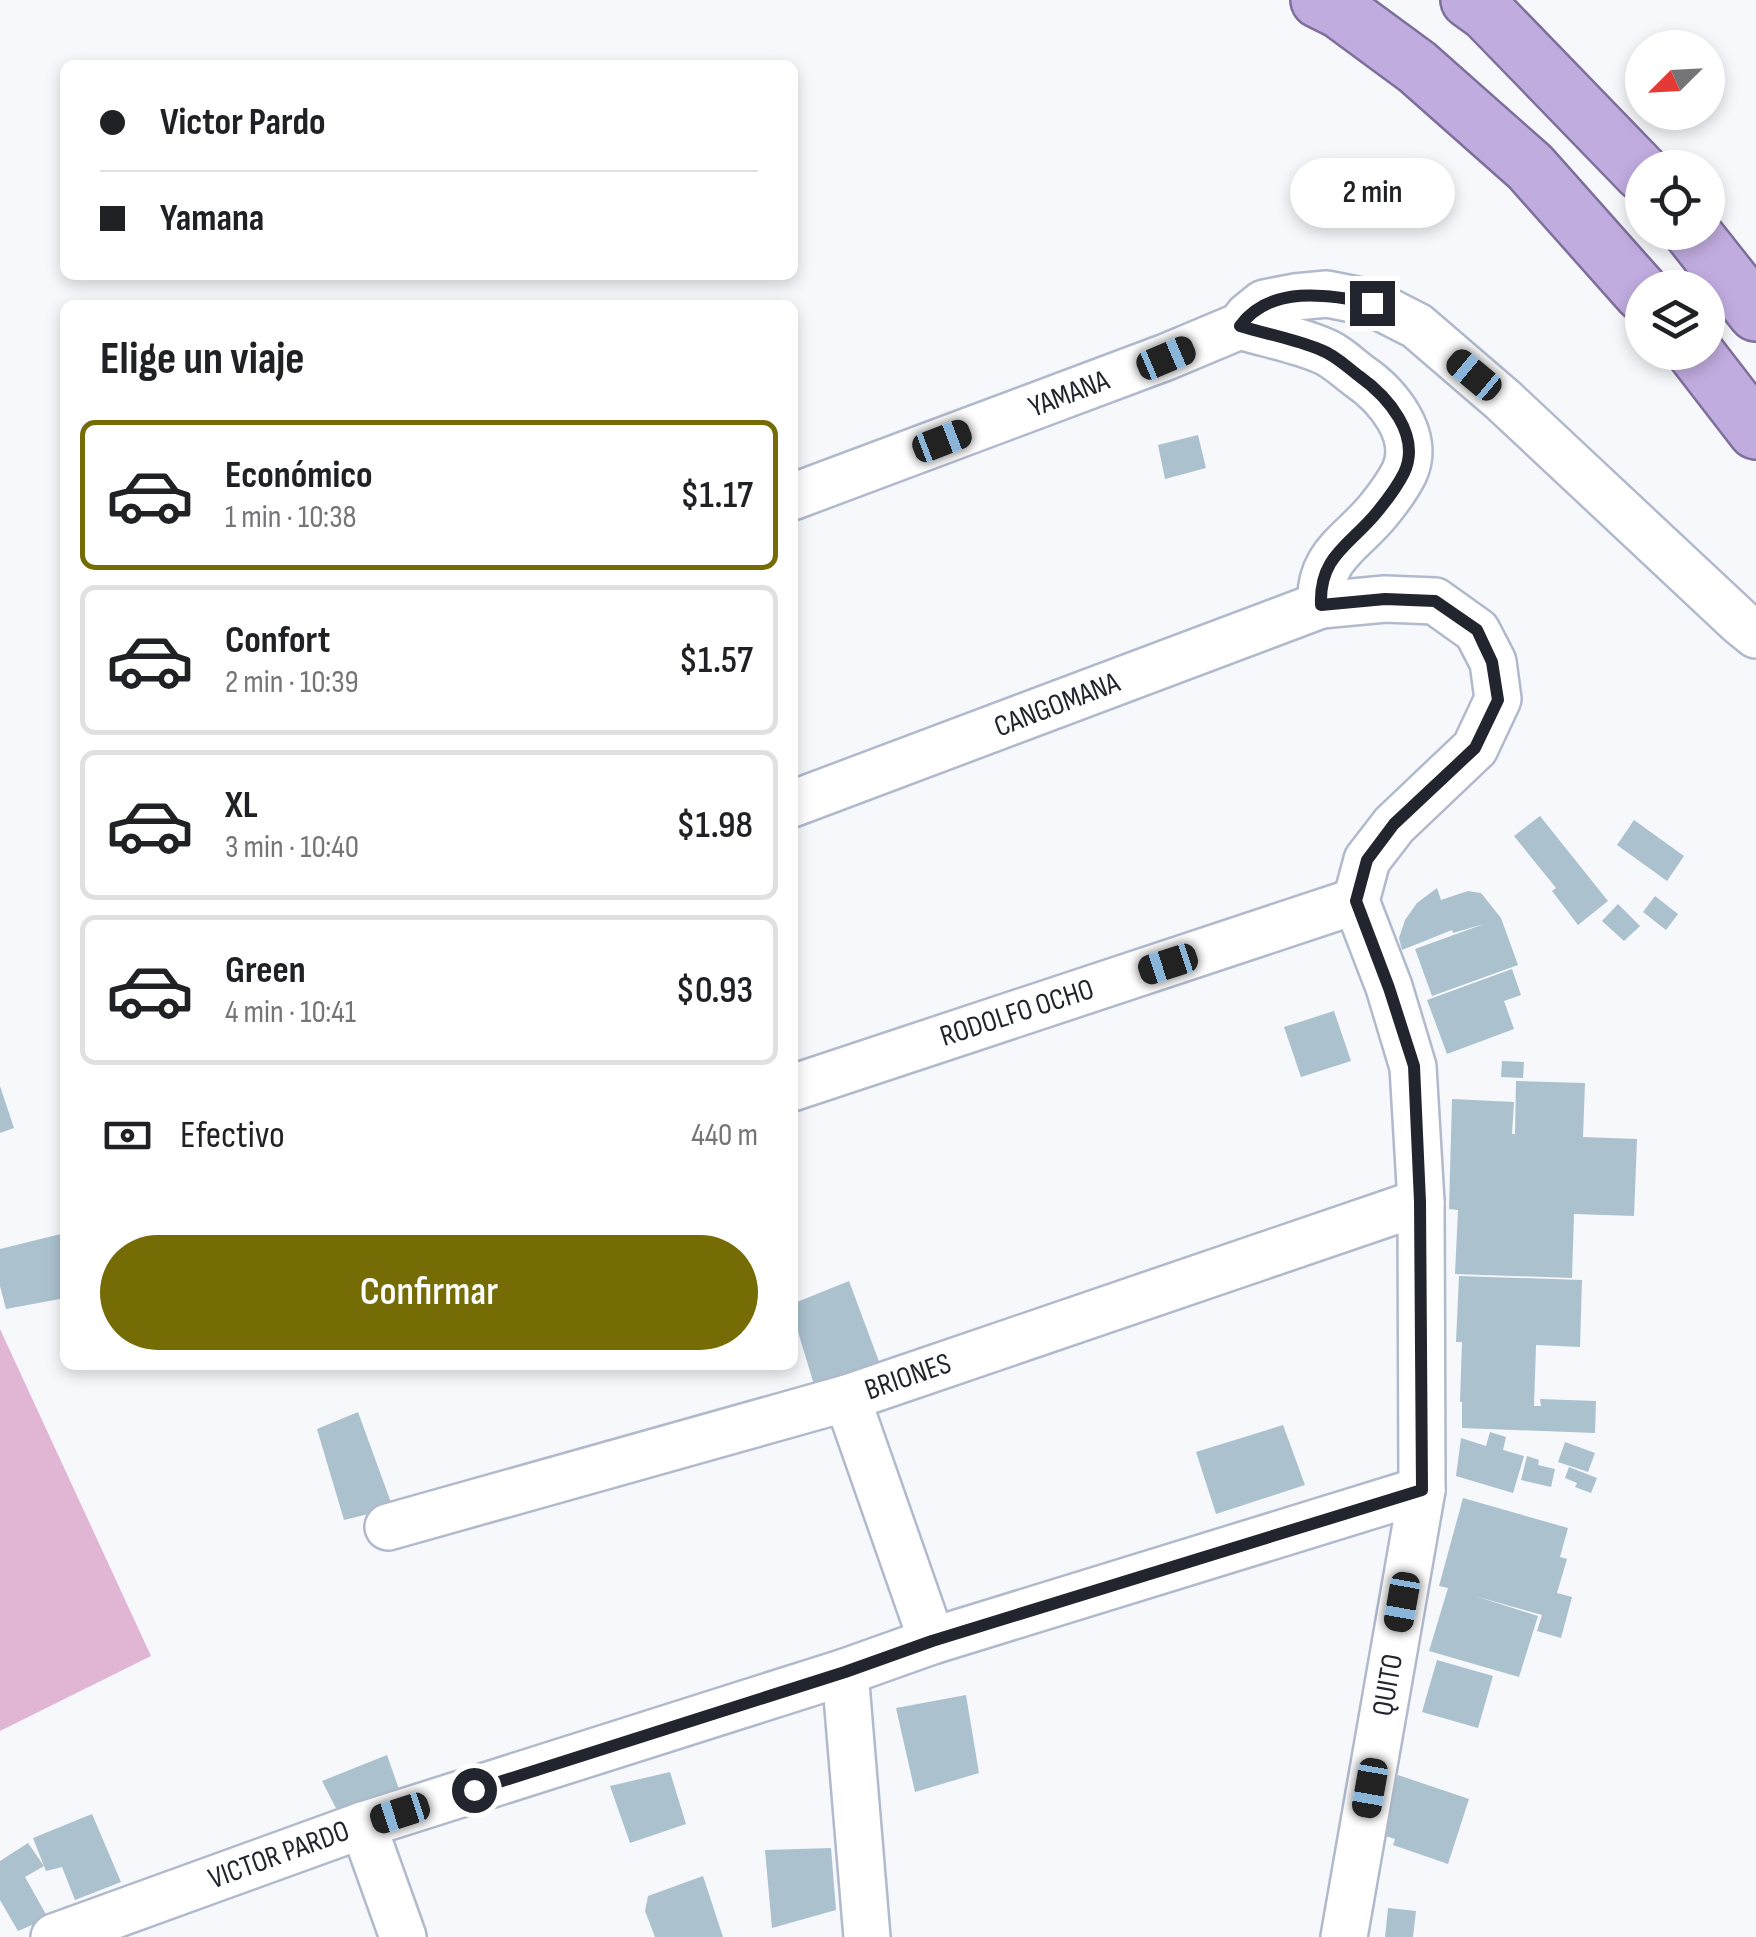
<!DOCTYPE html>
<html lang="es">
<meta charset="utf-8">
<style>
body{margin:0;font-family:"Sofia Sans Condensed",sans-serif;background:#f2f2f2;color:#202124;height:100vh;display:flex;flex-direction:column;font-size:38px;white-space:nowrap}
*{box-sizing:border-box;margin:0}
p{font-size:32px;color:#757577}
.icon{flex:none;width:55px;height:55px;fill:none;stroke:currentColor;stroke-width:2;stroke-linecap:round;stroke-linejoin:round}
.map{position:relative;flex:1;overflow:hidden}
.panel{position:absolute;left:60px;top:300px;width:738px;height:1070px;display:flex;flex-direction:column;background:#fff;border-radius:15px;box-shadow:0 5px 15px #0003}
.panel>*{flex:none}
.hud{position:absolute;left:60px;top:60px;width:738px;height:220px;border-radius:15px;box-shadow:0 5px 15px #0003;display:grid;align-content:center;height:220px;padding:0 40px;background:#fff}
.needle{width:65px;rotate:246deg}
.fabs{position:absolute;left:1625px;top:30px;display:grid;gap:20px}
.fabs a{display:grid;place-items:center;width:100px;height:100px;border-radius:50%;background:#fff;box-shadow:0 5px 15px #0003;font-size:50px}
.end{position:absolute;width:45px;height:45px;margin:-22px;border:12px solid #22252d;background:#fff;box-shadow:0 0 0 5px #fff}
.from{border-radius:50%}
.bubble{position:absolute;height:70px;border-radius:35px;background:#fff;box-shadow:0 5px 15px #0003;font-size:32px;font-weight:600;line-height:70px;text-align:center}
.car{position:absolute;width:30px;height:60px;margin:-30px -15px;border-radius:12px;box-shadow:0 0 8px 2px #0007;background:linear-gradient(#222 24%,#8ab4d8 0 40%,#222 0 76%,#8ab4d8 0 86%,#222 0)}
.hud b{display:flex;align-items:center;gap:35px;height:95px;font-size:38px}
.hud b+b{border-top:2px solid #e0e0e0}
.hud i{width:25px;height:25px;background:#202124}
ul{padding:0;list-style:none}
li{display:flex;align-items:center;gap:30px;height:150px;margin:0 20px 15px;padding:0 20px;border:5px solid #e0e0e0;border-radius:15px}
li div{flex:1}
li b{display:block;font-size:38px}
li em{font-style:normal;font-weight:600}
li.current{border-color:#756c06}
li>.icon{width:90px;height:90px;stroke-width:1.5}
h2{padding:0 40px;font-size:45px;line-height:120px}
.pay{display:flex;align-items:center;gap:25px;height:110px;padding:0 40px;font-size:38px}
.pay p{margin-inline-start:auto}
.cta{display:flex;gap:20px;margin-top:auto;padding:20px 40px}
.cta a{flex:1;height:115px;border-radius:60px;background:#756c06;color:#fff;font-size:40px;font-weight:600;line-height:115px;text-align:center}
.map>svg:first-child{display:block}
.green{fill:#e1b6d5}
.building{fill:#abc1ce}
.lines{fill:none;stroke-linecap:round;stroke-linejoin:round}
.minor-casing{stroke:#b1b9cd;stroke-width:50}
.trunk-casing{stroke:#7e6f9c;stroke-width:60}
.minor{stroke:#fff;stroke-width:45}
.trunk{stroke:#c0acdf;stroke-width:55}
.route{stroke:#22252d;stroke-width:12}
.labels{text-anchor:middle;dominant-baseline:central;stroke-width:10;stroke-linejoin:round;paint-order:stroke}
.street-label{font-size:30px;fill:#22252d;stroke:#fff}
</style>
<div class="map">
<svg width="1756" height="1937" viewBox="0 0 1756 1937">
<rect width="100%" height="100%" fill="#f6f8fc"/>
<!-- green -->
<path class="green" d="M 0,1329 L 151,1656 L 0,1731 Z"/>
<!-- building -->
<g class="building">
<path d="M 1198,435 L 1206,468 L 1165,479 L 1158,445 Z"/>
<path d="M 1540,816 L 1608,901 L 1578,925 L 1552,891 L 1556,888 L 1514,836 Z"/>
<path d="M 1634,820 L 1684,856 L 1667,881 L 1617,845 Z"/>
<path d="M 1437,888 L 1441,900 L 1468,891 L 1481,893 L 1501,918 L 1518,965 L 1432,996 L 1415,949 L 1484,924 L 1453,933 L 1452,930 L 1402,950 L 1399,938 L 1405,920 L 1417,903 Z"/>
<path d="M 1655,896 L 1678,914 L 1666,930 L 1643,912 Z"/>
<path d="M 1618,904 L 1640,926 L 1624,941 L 1602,921 Z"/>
<path d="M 1512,969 L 1521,995 L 1504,1001 L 1514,1029 L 1447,1054 L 1427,1000 Z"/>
<path d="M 1334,1011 L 1351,1061 L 1301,1077 L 1284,1027 Z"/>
<path d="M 1502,1061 L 1524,1062 L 1523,1078 L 1501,1077 Z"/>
<path d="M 1516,1081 L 1585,1083 L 1583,1137 L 1637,1139 L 1634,1216 L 1574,1214 L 1572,1278 L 1455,1274 L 1458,1210 L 1449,1209 L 1452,1099 L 1514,1102 L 1512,1134 L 1515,1134 Z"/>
<path d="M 0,1086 L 14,1128 L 0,1133 Z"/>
<path d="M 65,1233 L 65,1298 L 6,1309 L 0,1286 L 0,1249 Z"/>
<path d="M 1459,1276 L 1582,1280 L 1580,1347 L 1536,1345 L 1534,1406 L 1541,1406 L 1540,1399 L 1596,1401 L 1595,1433 L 1462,1428 L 1462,1402 L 1460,1402 L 1462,1342 L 1456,1342 Z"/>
<path d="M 849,1281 L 884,1375 L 818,1398 L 792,1312 L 792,1304 Z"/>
<path d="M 358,1412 L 393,1508 L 344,1520 L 317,1429 Z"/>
<path d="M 1283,1425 L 1305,1485 L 1216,1514 L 1196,1452 Z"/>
<path d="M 1490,1432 L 1506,1437 L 1503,1450 L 1524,1456 L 1513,1493 L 1456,1476 L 1461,1438 L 1486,1446 Z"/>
<path d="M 1565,1442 L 1595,1453 L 1588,1472 L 1558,1462 Z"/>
<path d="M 1527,1456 L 1539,1460 L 1538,1465 L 1555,1469 L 1551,1487 L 1521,1480 Z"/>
<path d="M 1569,1467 L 1597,1478 L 1591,1493 L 1575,1487 L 1577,1483 L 1565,1478 Z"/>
<path d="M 1463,1498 L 1568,1528 L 1560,1557 L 1567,1559 L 1557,1593 L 1572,1597 L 1561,1638 L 1537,1631 L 1542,1615 L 1475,1596 L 1538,1616 L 1519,1677 L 1429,1651 L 1448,1588 L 1439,1586 Z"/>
<path d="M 1437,1660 L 1493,1676 L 1478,1728 L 1422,1712 Z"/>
<path d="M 966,1695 L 979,1773 L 915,1792 L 896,1708 Z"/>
<path d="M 387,1755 L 401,1795 L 341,1818 L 322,1781 Z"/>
<path d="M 670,1772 L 686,1824 L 630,1843 L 610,1786 Z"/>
<path d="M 1398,1775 L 1469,1799 L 1448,1864 L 1393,1845 L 1395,1839 L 1379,1834 Z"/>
<path d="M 92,1814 L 121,1882 L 75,1900 L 62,1867 L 46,1871 L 33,1838 Z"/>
<path d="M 28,1843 L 44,1866 L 25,1877 L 48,1918 L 18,1931 L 0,1900 L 0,1861 Z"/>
<path d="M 831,1848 L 836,1910 L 772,1928 L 765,1850 Z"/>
<path d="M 703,1876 L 723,1937 L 655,1937 L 645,1911 L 648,1896 Z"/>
<path d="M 1388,1908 L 1416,1911 L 1413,1937 L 1385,1937 Z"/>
</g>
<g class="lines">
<!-- minor casing -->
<g class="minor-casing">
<g id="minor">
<path d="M 1240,326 C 1266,334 1295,339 1321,350 C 1335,355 1347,367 1359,376 C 1387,395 1422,436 1404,473 C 1398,485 1387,500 1378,511 C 1351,544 1318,556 1321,605 L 1385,599 L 1435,601 L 1477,631 L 1493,662 L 1498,699 L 1475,748 L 1394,825 L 1367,860 L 1356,901 L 1389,987 L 1413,1067 L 1421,1202 L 1422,1490 L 1344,1937"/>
<path d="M 792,497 L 1166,357 L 1240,326 L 1248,316 L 1264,303 L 1295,297 L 1327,294 L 1372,303 L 1417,326 L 1503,400 L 1740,622 L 1756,635"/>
<path d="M 792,804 L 1321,605"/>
<path d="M 792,1088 L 1356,901"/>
<path d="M 847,1398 L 932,1641"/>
<path d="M 388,1527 L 847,1398 L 1421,1202"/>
<path d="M 845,1672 L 867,1937"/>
<path d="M 363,1825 L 403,1937"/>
<path d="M 54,1937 L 363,1825 L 845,1672 L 932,1641 L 1422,1490"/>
</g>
</g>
<!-- trunk casing -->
<g class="trunk-casing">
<g id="trunk">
<path d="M 1319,0 L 1341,11 L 1417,67 L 1530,167 L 1642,293"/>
<path d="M 1469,0 L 1487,13 L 1642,173"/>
<path d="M 1692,232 L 1756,313"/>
<path d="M 1695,352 L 1756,431"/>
</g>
</g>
<!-- minor -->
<use href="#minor" class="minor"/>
<!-- trunk -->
<use href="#trunk" class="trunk"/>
</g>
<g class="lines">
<!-- route -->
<path class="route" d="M 474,1790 L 845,1672 L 932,1641 L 1422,1490 L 1420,1202 L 1414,1066 L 1389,988 L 1356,901 L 1367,860 L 1394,824 L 1475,748 L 1498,700 L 1492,662 L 1477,630 L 1435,601 L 1385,599 L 1321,605 C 1319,555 1351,545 1378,511 C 1387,500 1398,485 1404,473 C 1422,435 1387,396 1359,376 C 1347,367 1335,355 1321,350 C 1295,339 1266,334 1240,326 C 1270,285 1327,294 1372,303"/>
</g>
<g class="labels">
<!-- street labels -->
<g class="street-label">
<text transform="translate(1069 394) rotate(-21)">YAMANA</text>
<text transform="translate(1057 705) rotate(-21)">CANGOMANA</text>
<text transform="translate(1017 1013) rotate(-18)">RODOLFO OCHO</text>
<text transform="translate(908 1377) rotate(-19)">BRIONES</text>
<text transform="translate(1388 1685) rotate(-80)">QUITO</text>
<text transform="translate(279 1855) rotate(-20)">VICTOR PARDO</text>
</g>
</g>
</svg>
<div class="fabs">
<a><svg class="needle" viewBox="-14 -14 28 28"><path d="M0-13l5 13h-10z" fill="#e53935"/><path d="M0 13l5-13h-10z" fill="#757577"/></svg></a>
<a><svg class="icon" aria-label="locate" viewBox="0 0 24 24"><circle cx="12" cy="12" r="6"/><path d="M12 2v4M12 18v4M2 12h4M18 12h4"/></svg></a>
<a><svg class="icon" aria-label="layers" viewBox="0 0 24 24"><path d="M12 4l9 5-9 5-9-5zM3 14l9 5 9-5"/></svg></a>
</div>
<i class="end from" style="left:474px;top:1790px"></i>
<i class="end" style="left:1372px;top:303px"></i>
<div class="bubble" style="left:1290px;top:158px;width:165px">2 min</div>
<i class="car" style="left:1166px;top:358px;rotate:67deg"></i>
<i class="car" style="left:1474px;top:375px;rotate:310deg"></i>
<i class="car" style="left:942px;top:441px;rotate:69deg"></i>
<i class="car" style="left:1168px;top:964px;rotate:252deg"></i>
<i class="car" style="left:1402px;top:1602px;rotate:190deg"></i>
<i class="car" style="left:1370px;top:1788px;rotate:190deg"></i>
<i class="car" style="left:400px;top:1813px;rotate:252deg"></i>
<div class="hud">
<b><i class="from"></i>Victor Pardo</b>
<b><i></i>Yamana</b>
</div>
<section class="panel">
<h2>Elige un viaje</h2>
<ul>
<li class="current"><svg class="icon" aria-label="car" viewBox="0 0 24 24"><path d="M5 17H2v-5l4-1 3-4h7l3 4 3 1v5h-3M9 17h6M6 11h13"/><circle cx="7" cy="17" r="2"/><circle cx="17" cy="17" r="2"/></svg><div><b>Económico</b><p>1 min · 10:38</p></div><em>$1.17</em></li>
<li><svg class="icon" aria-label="car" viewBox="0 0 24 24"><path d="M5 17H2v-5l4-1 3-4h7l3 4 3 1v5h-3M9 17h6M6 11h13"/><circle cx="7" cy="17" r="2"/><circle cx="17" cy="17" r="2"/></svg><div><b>Confort</b><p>2 min · 10:39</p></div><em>$1.57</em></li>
<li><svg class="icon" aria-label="car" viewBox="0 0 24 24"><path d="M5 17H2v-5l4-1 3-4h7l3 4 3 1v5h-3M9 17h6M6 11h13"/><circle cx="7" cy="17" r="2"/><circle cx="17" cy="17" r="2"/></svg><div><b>XL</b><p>3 min · 10:40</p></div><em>$1.98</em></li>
<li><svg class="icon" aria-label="car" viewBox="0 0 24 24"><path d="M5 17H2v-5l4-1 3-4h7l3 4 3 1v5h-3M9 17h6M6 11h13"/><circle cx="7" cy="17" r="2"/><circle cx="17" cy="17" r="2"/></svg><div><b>Green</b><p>4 min · 10:41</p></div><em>$0.93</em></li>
</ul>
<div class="pay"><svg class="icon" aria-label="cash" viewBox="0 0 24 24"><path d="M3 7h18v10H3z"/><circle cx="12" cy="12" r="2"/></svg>Efectivo<p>440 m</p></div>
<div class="cta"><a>Confirmar</a></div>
</section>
</div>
